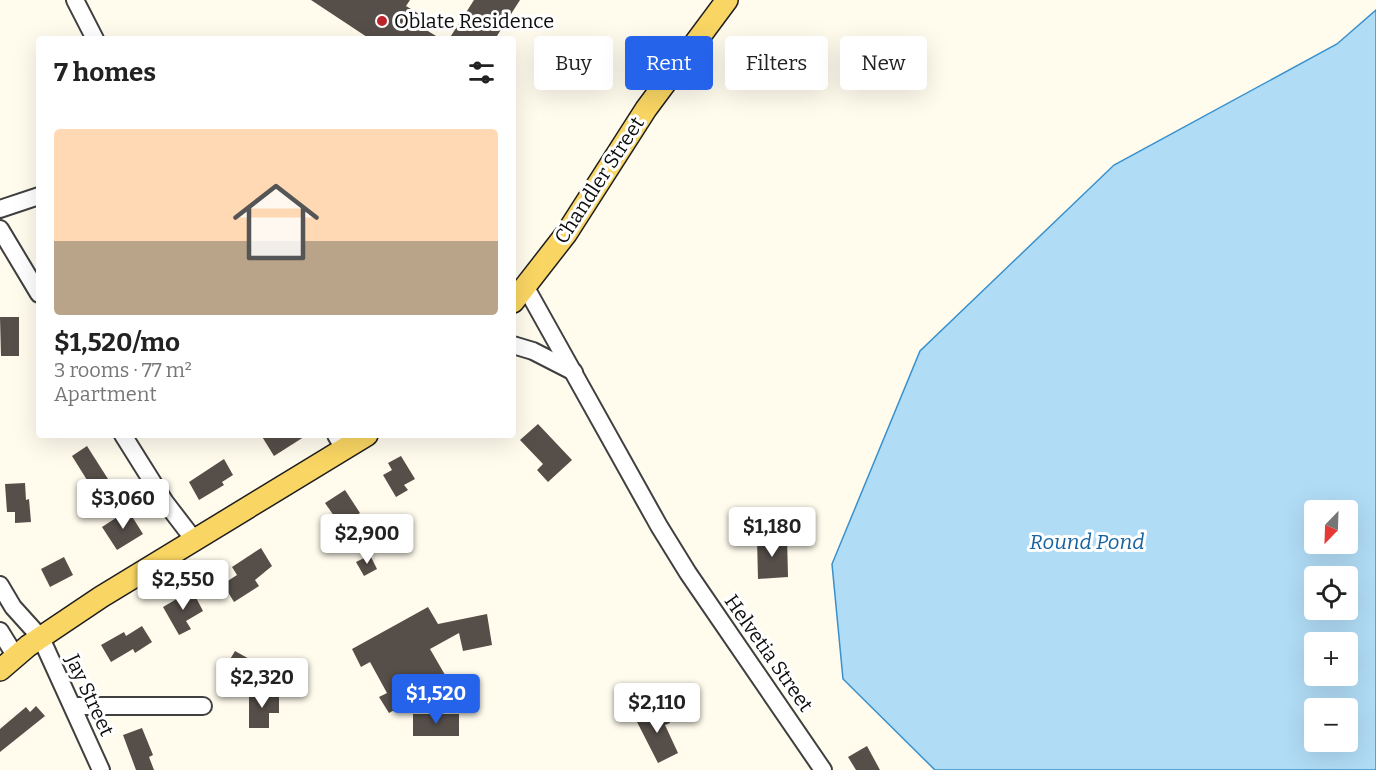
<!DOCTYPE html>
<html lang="en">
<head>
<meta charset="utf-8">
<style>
	:root { --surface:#fff; --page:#f2f2f2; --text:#222; --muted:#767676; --accent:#2563eb }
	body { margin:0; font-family:Bitter,serif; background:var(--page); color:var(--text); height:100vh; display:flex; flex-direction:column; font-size:22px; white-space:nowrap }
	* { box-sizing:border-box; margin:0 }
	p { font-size:20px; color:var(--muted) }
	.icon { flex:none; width:33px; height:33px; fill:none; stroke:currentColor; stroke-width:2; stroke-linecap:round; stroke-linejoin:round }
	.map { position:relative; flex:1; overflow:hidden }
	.details { position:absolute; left:36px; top:36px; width:480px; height:402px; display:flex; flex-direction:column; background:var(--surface); border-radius:6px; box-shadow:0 6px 24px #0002 }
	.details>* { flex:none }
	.guide { position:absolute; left:534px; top:36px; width:570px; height:54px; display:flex; gap:12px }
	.needle { width:39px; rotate:203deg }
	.tools { position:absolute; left:1304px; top:500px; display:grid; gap:12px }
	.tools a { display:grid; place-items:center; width:54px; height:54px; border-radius:6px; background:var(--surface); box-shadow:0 6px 24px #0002; font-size:30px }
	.price { position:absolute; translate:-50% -51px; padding:0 14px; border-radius:6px; background:#fff; color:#222; font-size:20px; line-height:39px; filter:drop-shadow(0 2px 3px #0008) }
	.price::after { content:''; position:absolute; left:50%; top:36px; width:18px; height:14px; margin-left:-9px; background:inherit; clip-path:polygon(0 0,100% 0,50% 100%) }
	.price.current { background:var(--accent); color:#fff }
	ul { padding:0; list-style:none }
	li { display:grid; align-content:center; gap:12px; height:318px; padding:0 18px }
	li span { display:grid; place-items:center; height:186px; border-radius:6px; color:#555 }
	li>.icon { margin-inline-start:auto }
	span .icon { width:108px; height:108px; fill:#fffc; stroke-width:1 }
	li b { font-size:26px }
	h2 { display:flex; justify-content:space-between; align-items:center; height:72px; padding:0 18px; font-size:26px }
	.tag { padding:0 21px; border-radius:6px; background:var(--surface); box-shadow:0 6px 24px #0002; font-size:21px; line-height:54px }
	.tag.current { background:var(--accent); color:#fff }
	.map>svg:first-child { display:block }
	.water { fill:#b1dcf6; stroke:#3891ce; stroke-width:1.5; fill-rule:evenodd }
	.building { fill:#554e49 }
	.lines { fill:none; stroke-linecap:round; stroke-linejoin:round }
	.minor-casing { stroke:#404040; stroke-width:20 }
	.major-casing { stroke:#1e1e1e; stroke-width:24 }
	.minor { stroke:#fff; stroke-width:16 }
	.major { stroke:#f9d563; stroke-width:21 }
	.poi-dot { fill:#bd242b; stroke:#fff; stroke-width:2 }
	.labels { text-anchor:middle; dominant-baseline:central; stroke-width:6; stroke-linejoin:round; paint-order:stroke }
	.poi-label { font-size:20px; fill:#0d0d0d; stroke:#fff; text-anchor:start }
	.street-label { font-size:20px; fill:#0d0d0d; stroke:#fff }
	.water-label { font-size:21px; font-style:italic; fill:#16639f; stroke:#fff }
</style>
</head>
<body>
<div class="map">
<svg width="1376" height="770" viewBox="0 0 1376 770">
	<rect width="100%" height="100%" fill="#fffbed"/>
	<path class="water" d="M 1376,10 L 1376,770 L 935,770 L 843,679 L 832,564 L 920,351 L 1114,165 L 1337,44 ZM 1314,510 L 1347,510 L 1347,543 L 1314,543 ZM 1314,576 L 1347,576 L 1347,609 L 1314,609 ZM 1314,642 L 1347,642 L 1347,675 L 1314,675 ZM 1314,708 L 1347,708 L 1347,741 L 1314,741 Z"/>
	<g class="building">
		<path d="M 311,0 L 410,0 L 406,6 L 424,17 L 418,25 L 441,39 L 370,39 Z"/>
		<path d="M 474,0 L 520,0 L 495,39 L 449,39 Z"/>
		<path d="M 0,317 L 19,317 L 19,356 L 1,356 Z"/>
		<path d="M 538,424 L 572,460 L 548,482 L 537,470 L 543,464 L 520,440 Z"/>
		<path d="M 261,435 L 307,435 L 274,456 Z"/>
		<path d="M 87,446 L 108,479 L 92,488 L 72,456 Z"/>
		<path d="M 401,456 L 415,479 L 404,485 L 408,490 L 396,497 L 383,475 L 392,470 L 388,463 Z"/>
		<path d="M 224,459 L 233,475 L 222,482 L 224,485 L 199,500 L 189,482 Z"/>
		<path d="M 25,483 L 26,500 L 29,499 L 31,522 L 15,523 L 15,512 L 7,512 L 5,484 Z"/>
		<path d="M 345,490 L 360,513 L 341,526 L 325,503 Z"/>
		<path d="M 128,510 L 143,534 L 117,550 L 102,527 Z"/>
		<path d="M 787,537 L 788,577 L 758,579 L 757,538 Z"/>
		<path d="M 261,548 L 272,566 L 255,580 L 259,586 L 234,602 L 223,584 L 237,575 L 232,567 Z"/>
		<path d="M 370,555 L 377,569 L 364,576 L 356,562 Z"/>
		<path d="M 64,557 L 73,575 L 50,587 L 41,569 Z"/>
		<path d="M 192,590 L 203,611 L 186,621 L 191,629 L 179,635 L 163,607 Z"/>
		<path d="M 428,607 L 438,624 L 487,614 L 492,645 L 463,651 L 459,633 L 430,649 L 448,680 L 389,713 L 379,697 L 387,693 L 370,662 L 361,667 L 352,649 Z"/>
		<path d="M 142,626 L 152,642 L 135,653 L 133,649 L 111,662 L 101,645 L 124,632 L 126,636 Z"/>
		<path d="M 235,651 L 258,664 L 247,682 L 227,670 L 229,667 L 226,666 Z"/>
		<path d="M 249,694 L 279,694 L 279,713 L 269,713 L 269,728 L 249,728 Z"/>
		<path d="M 36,706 L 45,716 L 0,752 L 0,729 L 26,707 L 30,712 Z"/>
		<path d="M 662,706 L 670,723 L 665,725 L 678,753 L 658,763 L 635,718 Z"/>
		<rect x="413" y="714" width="46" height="22"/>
		<path d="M 142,728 L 153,755 L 149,757 L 154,770 L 136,770 L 123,735 Z"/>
		<path d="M 867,746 L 880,770 L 856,770 L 848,757 Z"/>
	</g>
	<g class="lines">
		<g class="minor-casing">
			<g id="minor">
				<path d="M 75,0 L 95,39"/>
				<path d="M 0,209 L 39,196"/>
				<path d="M 0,229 L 39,294"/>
				<path d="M 525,286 L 659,526 L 688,573 L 823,770"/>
				<path d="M 513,345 L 533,351 L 574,372"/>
				<path d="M 123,435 L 165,502 L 195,541"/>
				<path d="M 336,435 L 344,449"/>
				<path d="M 0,585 L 13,607 L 41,638 L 101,770"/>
				<path d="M 0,631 L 16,657"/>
				<path d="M 73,706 L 203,706"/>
			</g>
		</g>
		<g class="major-casing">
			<g id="major">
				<path d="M 513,302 L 566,234 L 646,109 L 727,0"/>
				<path d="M 0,670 L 28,646 L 101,597 L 367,435"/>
			</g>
		</g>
		<use href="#minor" class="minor"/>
		<use href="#major" class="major"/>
	</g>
	<circle class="poi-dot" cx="382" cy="21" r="6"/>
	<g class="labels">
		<g class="poi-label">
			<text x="394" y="21">Oblate Residence</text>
		</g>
		<g class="street-label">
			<text transform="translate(599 180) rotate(-57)">Chandler Street</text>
			<text transform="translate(769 653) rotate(55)">Helvetia Street</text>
			<text transform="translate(90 695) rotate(65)">Jay Street</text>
		</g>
		<g class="water-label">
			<text x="1087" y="542">Round Pond</text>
		</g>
	</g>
</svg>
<div class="tools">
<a><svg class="needle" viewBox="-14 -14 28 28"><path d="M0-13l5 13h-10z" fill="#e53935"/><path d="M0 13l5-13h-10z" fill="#767676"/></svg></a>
<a><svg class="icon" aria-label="locate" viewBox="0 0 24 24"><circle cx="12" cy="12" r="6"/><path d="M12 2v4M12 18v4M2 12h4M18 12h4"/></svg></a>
<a>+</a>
<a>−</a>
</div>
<b class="price" style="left:123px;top:530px">$3,060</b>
<b class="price" style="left:772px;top:558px">$1,180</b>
<b class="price" style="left:367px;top:565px">$2,900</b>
<b class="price" style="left:183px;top:611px">$2,550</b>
<b class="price" style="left:262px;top:709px">$2,320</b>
<b class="price current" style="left:436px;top:725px">$1,520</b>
<b class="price" style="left:657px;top:734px">$2,110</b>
<div class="guide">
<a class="tag">Buy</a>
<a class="tag current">Rent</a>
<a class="tag">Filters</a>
<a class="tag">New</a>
</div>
<section class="details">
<h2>7 homes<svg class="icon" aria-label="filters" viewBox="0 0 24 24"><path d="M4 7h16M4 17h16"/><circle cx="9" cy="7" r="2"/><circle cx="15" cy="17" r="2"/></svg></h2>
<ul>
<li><span style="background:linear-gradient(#ffd9b3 60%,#b9a48a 0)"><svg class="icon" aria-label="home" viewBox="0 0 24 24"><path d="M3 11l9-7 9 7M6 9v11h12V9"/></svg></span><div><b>$1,520/mo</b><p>3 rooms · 77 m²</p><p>Apartment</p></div></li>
</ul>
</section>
</div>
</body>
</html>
